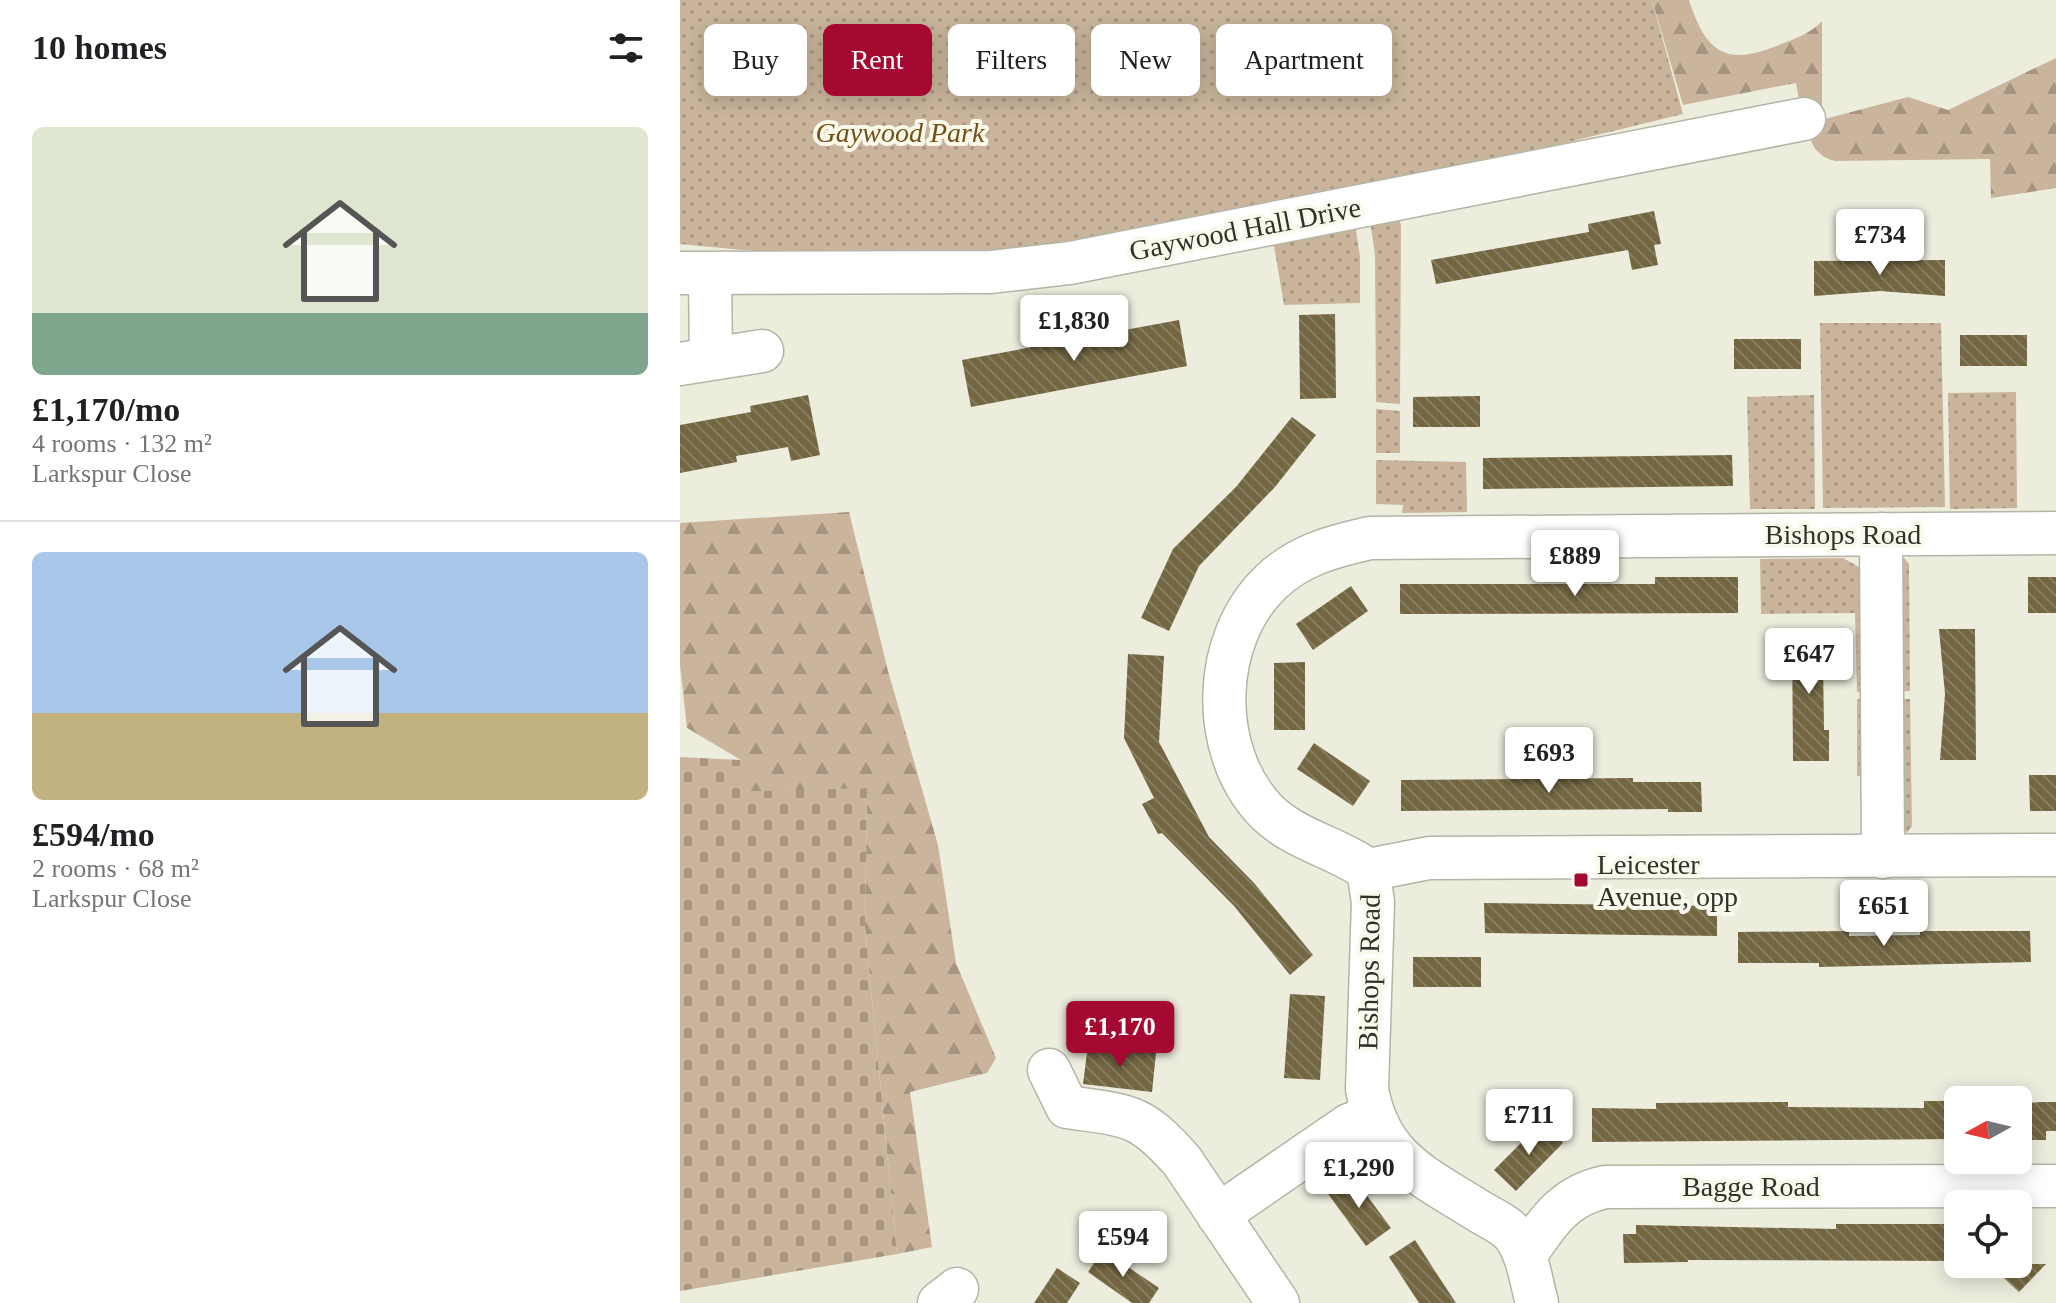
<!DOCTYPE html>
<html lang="en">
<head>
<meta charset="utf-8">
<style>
	:root { --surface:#fff; --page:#f6f6f6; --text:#202124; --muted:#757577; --line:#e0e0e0; --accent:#a50931 }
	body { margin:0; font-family:"Times New Roman",serif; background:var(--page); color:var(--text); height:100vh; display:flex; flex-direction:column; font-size:30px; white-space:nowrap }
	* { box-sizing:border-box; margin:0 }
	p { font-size:26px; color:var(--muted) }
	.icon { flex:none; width:44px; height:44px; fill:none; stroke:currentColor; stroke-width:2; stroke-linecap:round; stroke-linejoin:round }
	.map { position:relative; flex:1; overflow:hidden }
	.side { display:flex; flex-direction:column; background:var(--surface); width:680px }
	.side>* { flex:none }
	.banner { position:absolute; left:24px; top:24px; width:760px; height:72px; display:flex; gap:16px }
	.needle { width:52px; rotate:262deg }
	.buttons { position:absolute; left:1264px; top:1086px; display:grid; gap:16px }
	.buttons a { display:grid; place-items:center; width:88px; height:88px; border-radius:12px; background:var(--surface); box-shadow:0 4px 20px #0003; font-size:40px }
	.price { position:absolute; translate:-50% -68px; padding:0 18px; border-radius:8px; background:#fff; color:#222; font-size:26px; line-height:52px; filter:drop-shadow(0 2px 4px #0008) }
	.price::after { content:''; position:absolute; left:50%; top:48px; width:24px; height:18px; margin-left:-12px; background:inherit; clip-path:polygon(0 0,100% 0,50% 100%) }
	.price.active { background:var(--accent); color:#fff }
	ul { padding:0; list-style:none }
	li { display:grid; align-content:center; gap:16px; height:424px; padding:0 32px }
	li+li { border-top:2px solid var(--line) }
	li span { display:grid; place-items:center; height:248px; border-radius:12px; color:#555 }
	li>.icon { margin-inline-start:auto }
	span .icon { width:144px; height:144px; fill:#fffc; stroke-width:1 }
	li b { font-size:34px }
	h2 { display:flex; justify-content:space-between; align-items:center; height:96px; padding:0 32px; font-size:34px }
	.tag { padding:0 28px; border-radius:12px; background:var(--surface); box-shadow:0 4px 20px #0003; font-size:28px; line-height:72px }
	.tag.active { background:var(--accent); color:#fff }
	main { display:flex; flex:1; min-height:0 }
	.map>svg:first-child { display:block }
	.grass { fill:url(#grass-dots) }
	.forest { fill:url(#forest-firs) }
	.cemetery { fill:url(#cemetery-stones) }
	.building { fill:url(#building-back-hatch) }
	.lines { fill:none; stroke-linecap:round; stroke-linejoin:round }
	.minor-casing { stroke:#b4b5a6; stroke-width:45 }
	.minor { stroke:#fff; stroke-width:42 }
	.poi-dot { fill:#a50931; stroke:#f9faeb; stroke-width:3 }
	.labels { text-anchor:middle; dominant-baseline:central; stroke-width:8; stroke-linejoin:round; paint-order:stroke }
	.park-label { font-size:28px; font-style:italic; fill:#744f16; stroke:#f9faeb }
	.street-label { font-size:28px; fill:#31312b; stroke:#f9faeb }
	.poi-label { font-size:28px; fill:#31312b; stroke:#f9faeb; text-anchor:start }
</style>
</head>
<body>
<main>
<section class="side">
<h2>10 homes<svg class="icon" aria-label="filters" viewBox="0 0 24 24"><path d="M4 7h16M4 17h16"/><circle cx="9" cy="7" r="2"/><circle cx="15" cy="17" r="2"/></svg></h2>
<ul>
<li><span style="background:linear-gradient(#dfe7d0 75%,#7fa58c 0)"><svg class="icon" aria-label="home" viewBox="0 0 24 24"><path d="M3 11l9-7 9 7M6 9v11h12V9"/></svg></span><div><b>£1,170/mo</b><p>4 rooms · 132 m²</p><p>Larkspur Close</p></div></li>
<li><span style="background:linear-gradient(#a9c7e8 65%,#c2b280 0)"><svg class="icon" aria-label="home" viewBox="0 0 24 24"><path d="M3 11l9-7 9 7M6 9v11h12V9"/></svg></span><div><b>£594/mo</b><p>2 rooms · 68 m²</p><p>Larkspur Close</p></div></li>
</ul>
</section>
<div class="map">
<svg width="1376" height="1303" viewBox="0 0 1376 1303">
	<defs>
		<pattern id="grass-dots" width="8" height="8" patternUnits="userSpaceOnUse" patternTransform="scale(2)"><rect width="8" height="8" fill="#cab59c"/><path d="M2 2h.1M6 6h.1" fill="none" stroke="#a5947f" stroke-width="1.8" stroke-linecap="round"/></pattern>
		<pattern id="forest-firs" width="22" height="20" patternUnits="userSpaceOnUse" patternTransform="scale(2)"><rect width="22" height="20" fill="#cab59c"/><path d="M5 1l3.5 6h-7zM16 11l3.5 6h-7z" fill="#a5947f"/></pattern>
		<pattern id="cemetery-stones" width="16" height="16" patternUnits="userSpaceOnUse" patternTransform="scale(2)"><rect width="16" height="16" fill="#cab59c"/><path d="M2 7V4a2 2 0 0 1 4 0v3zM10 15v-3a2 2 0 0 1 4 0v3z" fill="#a5947f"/></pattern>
		<pattern id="building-back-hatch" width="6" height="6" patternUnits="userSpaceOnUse" patternTransform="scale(2)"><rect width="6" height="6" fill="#736641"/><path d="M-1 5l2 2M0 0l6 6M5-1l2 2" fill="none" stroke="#867d60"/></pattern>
	</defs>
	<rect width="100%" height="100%" fill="#eceddd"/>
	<g class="grass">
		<path d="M 0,0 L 972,0 L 1003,114 L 623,207 L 221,265 L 0,244 Z"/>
		<path d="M 719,216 L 721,226 L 720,404 L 696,402 L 695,254 L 690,221 Z"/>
		<path d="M 675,224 L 680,257 L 680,303 L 604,305 L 593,240 Z"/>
		<path d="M 1140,323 L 1261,323 L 1265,507 L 1143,508 Z"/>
		<path d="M 1336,392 L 1337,508 L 1270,509 L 1268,393 Z"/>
		<path d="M 1134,395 L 1135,509 L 1070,509 L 1067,397 Z"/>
		<path d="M 696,409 L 720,411 L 720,453 L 696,453 Z"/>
		<path d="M 696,460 L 786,462 L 787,512 L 722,513 L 723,505 L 696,504 Z"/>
		<path d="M 1163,558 L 1179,567 L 1186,580 L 1197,691 L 1177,692 L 1175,613 L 1081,614 L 1080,559 Z"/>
		<path d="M 1224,558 L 1229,564 L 1230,691 L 1211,692 L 1218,564 Z"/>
		<path d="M 1177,699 L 1197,699 L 1198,776 L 1177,776 Z"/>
		<path d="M 1211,699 L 1230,699 L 1232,826 L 1227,833 L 1221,827 Z"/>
	</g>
	<g class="forest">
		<path d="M 972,0 L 1009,0 C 1026,53 1046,67 1099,45 C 1116,38 1130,34 1142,21 L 1142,108 L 1121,111 L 1116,83 L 1003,105 Z"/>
		<path d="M 1376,58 L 1376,188 L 1311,198 L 1310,159 L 1155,161 C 1135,156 1131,143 1126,124 L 1228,97 L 1268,110 Z"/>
		<path d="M 169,512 L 208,671 L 258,845 L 276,963 L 316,1058 L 307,1073 L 230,1092 L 252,1247 L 217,1254 L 185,928 L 187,789 L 61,792 L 61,760 L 7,728 L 0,665 L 0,523 Z"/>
	</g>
	<path class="cemetery" d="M 0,757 L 61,760 L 62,792 L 187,788 L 185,928 L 217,1254 L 0,1291 Z"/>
	<g class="building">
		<path d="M 974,211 L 981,244 L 974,245 L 978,265 L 952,270 L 948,250 L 756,284 L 751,260 L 909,232 L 908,224 Z"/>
		<path d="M 1265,260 L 1265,296 L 1200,291 L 1134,296 L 1134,261 Z"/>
		<path d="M 655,314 L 656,398 L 620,399 L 619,315 Z"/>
		<path d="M 499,320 L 507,366 L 291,407 L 282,360 Z"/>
		<rect x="1280" y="335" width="67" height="31"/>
		<rect x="1054" y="339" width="67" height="30"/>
		<path d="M 128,395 L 140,455 L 111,461 L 108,447 L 56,456 L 57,462 L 0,473 L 0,425 L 71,412 L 70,406 Z"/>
		<path d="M 800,396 L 800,427 L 733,427 L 733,397 Z"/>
		<path d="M 612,417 L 636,435 L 595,487 L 519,566 L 489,631 L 461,618 L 493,549 L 556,487 Z"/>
		<path d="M 1052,455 L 1053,486 L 803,489 L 803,458 Z"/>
		<path d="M 975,577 L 1058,577 L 1058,613 L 720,614 L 720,584 L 975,584 Z"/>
		<rect x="1348" y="577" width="28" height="36"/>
		<path d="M 671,586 L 688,611 L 633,650 L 616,624 Z"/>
		<path d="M 1259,629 L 1295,629 L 1296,760 L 1260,760 L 1265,694 Z"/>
		<path d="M 1112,630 L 1148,630 L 1148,659 L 1143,660 L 1144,730 L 1149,730 L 1149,761 L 1113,761 Z"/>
		<path d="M 448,654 L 484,656 L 479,742 L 529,837 L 574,883 L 633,955 L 610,975 L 554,906 L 482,833 L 478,834 L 462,804 L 474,798 L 444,738 Z"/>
		<path d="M 625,662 L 625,730 L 594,730 L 594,663 Z"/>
		<path d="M 634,743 L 690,781 L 673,806 L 617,769 Z"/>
		<path d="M 1349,775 L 1376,775 L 1376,811 L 1350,811 Z"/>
		<path d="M 953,778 L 953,782 L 1021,782 L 1022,812 L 988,812 L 988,809 L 721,811 L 721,780 Z"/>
		<path d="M 804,903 L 1037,906 L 1037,936 L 805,933 Z"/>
		<path d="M 1169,931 L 1169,936 L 1240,935 L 1240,931 L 1350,931 L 1351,962 L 1139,967 L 1139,963 L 1058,963 L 1058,932 Z"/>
		<rect x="733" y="957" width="68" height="30"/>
		<path d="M 610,994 L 645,996 L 640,1080 L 604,1078 Z"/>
		<path d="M 408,1045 L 476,1053 L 472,1092 L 403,1084 Z"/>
		<path d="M 1244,1101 L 1278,1101 L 1278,1139 L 912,1142 L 912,1108 L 976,1109 L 976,1103 L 1108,1102 L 1108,1107 L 1244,1108 Z"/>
		<path d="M 1364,1102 L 1376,1102 L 1376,1131 L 1366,1131 L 1366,1140 L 1338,1140 L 1338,1103 Z"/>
		<path d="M 862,1122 L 883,1143 L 836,1191 L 814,1170 Z"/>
		<path d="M 671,1174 L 711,1228 L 686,1246 L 646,1191 Z"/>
		<path d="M 1156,1224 L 1264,1224 L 1264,1233 L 1277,1233 L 1277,1261 L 1008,1260 L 1008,1262 L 944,1263 L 943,1234 L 956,1234 L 956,1225 L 1156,1229 Z"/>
		<path d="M 735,1240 L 753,1268 L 776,1303 L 739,1303 L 709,1257 Z"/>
		<path d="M 423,1250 L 479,1288 L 469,1303 L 452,1303 L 408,1272 Z"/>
		<path d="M 1309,1264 L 1366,1264 L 1339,1292 Z"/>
		<path d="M 377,1268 L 400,1283 L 387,1303 L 354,1303 Z"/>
	</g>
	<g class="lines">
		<g class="minor-casing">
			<g id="minor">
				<path d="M 0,273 L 311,272 L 390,263 L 1124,119"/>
				<path d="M 30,274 L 31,358"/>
				<path d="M 0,364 L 82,351"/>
				<path d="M 1201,534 L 1203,857"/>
				<path d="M 688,870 L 749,858 L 1376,855"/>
				<path d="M 369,1070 L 387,1107 C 449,1116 460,1113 502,1161 L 598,1303"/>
				<path d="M 538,1215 L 669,1125 L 692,1116"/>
				<path d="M 845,1256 C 867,1223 883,1196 925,1187 L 1376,1186"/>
				<path d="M 259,1303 L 277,1289"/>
				<path d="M 857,1303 C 851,1281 848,1253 833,1234 C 825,1224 808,1217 797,1210 C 743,1176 699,1158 687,1089 L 693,902 L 688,870 C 655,846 613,840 584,809 C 529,749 531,639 591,582 C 619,555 654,546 690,538 L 1376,533"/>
			</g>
		</g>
		<use href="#minor" class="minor"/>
	</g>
	<rect class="poi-dot" x="893" y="872" width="16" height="16" rx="4"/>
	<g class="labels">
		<g class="park-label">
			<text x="220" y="132">Gaywood Park</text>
		</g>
		<g class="street-label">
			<text transform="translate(565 229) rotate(-11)">Gaywood Hall Drive</text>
			<text x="1163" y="534">Bishops Road</text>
			<text transform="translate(689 972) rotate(-89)">Bishops Road</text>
			<text x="1071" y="1186">Bagge Road</text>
		</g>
		<g class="poi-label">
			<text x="917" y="864">Leicester<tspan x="917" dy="32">Avenue, opp</tspan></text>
		</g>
	</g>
</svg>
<div class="buttons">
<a><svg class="needle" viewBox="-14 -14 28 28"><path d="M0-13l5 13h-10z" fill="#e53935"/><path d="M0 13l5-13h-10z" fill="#757577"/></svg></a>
<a><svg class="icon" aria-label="locate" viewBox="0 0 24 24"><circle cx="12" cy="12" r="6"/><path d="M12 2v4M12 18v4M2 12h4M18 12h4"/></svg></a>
</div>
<b class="price" style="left:1200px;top:277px">£734</b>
<b class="price" style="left:394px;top:363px">£1,830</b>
<b class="price" style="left:895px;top:598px">£889</b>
<b class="price" style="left:1129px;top:696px">£647</b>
<b class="price" style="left:869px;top:795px">£693</b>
<b class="price" style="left:1204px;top:948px">£651</b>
<b class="price active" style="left:440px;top:1069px">£1,170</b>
<b class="price" style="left:849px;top:1157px">£711</b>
<b class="price" style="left:679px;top:1210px">£1,290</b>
<b class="price" style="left:443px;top:1279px">£594</b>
<div class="banner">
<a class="tag">Buy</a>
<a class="tag active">Rent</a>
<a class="tag">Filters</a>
<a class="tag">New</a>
<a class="tag">Apartment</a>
</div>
</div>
</main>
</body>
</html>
